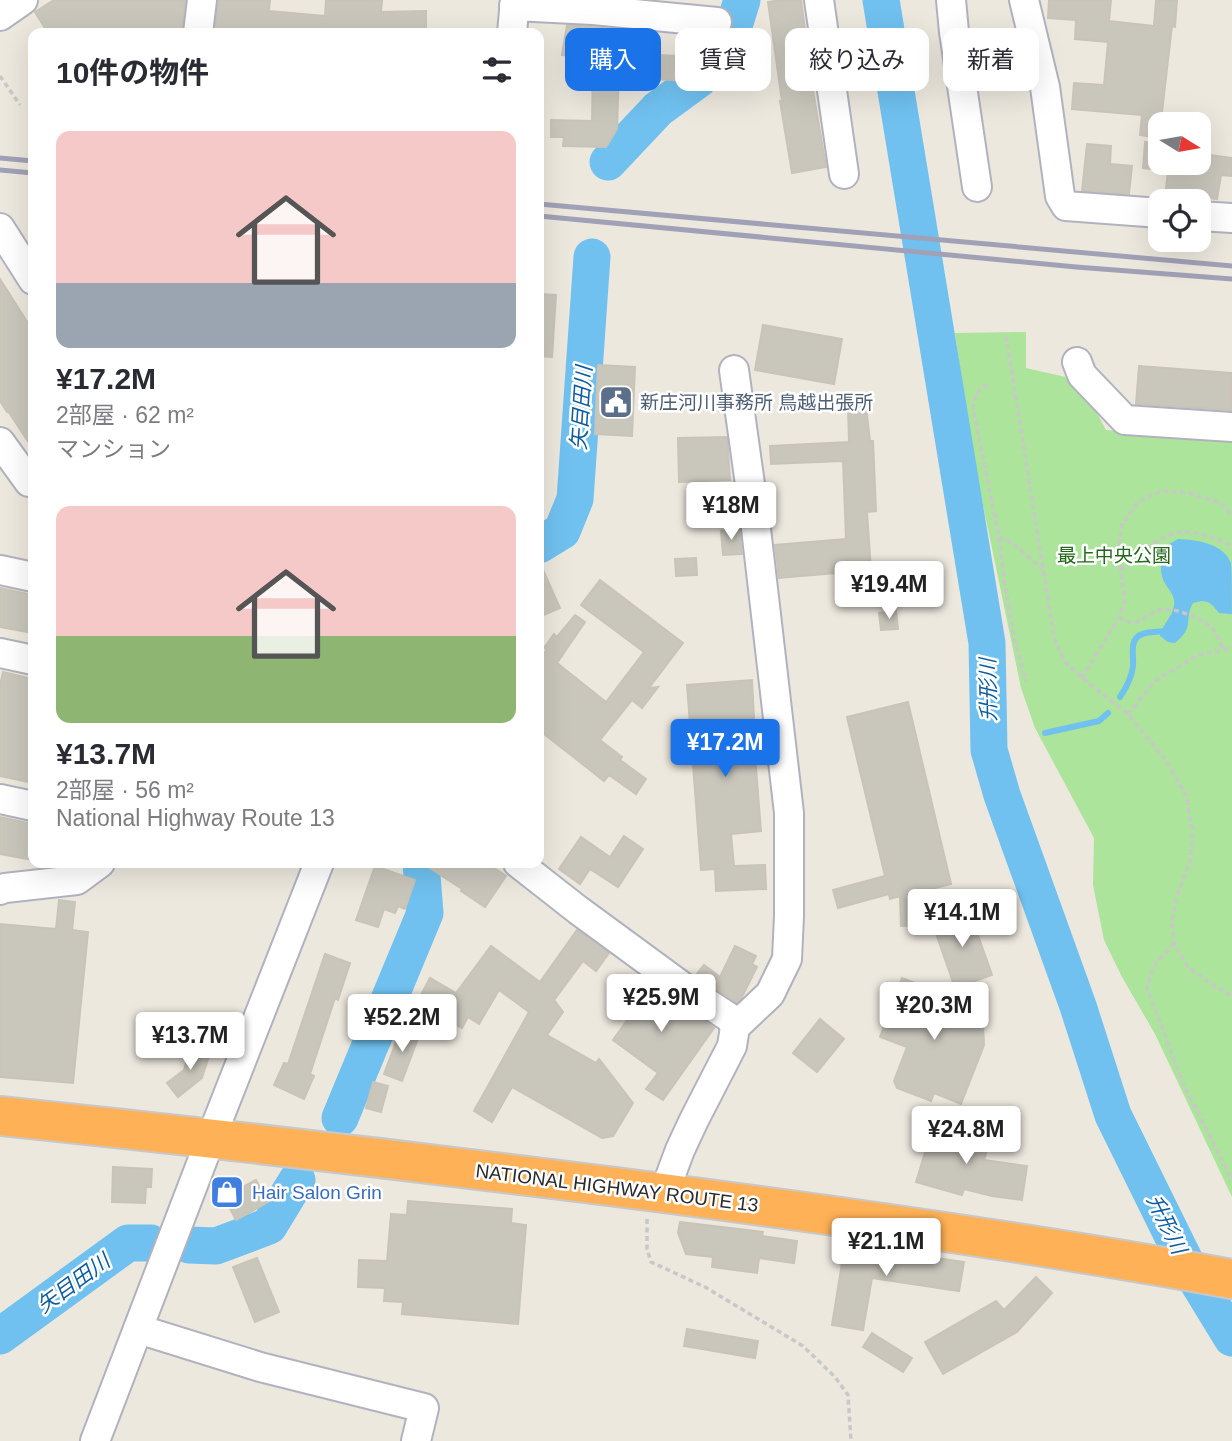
<!DOCTYPE html>
<html lang="ja">
<head>
<meta charset="utf-8">
<style>
	:root { --surface:#fff; --page:#f7f7f7; --text:#2b2b33; --muted:#7c7c81; --accent:#1a73e8 }
	body { margin:0; font-family:Arial,"Noto Sans JP",sans-serif; background:var(--page); color:var(--text); height:100vh; display:flex; flex-direction:column; font-size:26px; white-space:nowrap }
	* { box-sizing:border-box; margin:0 }
	p { font-size:23px; color:var(--muted) }
	.icon { flex:none; width:38px; height:38px; fill:none; stroke:currentColor; stroke-width:2; stroke-linecap:round; stroke-linejoin:round }
	.map { position:relative; flex:1; overflow:hidden }
	.panel { position:absolute; left:28px; top:28px; width:516px; height:840px; display:flex; flex-direction:column; background:var(--surface); border-radius:14px; box-shadow:0 7px 28px #0002 }
	.panel>* { flex:none }
	.hud { position:absolute; left:565px; top:28px; width:562px; height:63px; display:flex; gap:14px }
	.needle { width:46px; rotate:101deg }
	.buttons { position:absolute; left:1148px; top:112px; display:grid; gap:14px }
	.buttons a { display:grid; place-items:center; width:63px; height:63px; border-radius:14px; background:var(--surface); box-shadow:0 7px 28px #0002; font-size:35px }
	.price { position:absolute; translate:-50% -60px; padding:0 16px; border-radius:7px; background:#fff; color:#222; font-size:23px; line-height:46px; filter:drop-shadow(0 2px 4px #0008) }
	.price::after { content:''; position:absolute; left:50%; top:42px; width:21px; height:16px; margin-left:-10px; background:inherit; clip-path:polygon(0 0,100% 0,50% 100%) }
	.price.current { background:var(--accent); color:#fff }
	ul { padding:0; list-style:none }
	li { display:grid; align-content:center; gap:14px; height:371px; padding:0 28px }
	li span { display:grid; place-items:center; height:217px; border-radius:14px; color:#555 }
	li>.icon { margin-inline-start:auto }
	span .icon { width:126px; height:126px; fill:#fffc; stroke-width:1 }
	li b { font-size:30px }
	h2 { display:flex; justify-content:space-between; align-items:center; height:84px; padding:0 28px; font-size:30px }
	.chip { padding:0 24px; border-radius:14px; background:var(--surface); box-shadow:0 7px 28px #0002; font-size:24px; line-height:63px }
	.chip.current { background:var(--accent); color:#fff }
	.map>svg:first-child { display:block }
	.green { fill:#abe49a }
	.water { fill:#70c1f0 }
	.lines { fill:none; stroke-linecap:round; stroke-linejoin:round }
	.stream { stroke:#70c1f0; stroke-width:6 }
	.river { stroke:#70c1f0; stroke-width:37 }
	.building { fill:#c9c6bc; stroke:#c9c4b7; stroke-width:2 }
	.minor-casing { stroke:#b1b2bf; stroke-width:32 }
	.highway-casing { stroke:#c8c8c8; stroke-width:42 }
	.path { stroke:#c8c8c8; stroke-width:3.5; stroke-dasharray:5 3.5; stroke-linecap:butt }
	.minor { stroke:#fff; stroke-width:28 }
	.highway { stroke:#ffb157; stroke-width:38 }
	.rail { stroke:#a0a1b6; stroke-width:5 }
	.labels { text-anchor:middle; dominant-baseline:central; stroke-width:5; stroke-linejoin:round; paint-order:stroke }
	.service-label { font-size:19px; fill:#4e5e75; stroke:#fff; text-anchor:start }
	.park-label { font-size:19px; fill:#226a1a; stroke:#fff }
	.street-label { font-size:19px; fill:#2b2b2b; stroke:#fff }
	.shop-label { font-size:19px; fill:#366cbe; stroke:#fff; text-anchor:start }
	.water-label { font-size:21px; font-style:italic; fill:#0c5d9f; stroke:#fff }
</style>
</head>
<body>
<div class="map">
<svg width="1232" height="1441" viewBox="0 0 1232 1441">
	<rect width="100%" height="100%" fill="#ede8de"/>
	<path class="green" d="M 1026,332 L 1026,368 L 1070,378 L 1091,402 L 1106,430 L 1232,438 L 1232,1197 L 1155,1034 L 1122,977 L 1104,940 L 1093,885 L 1094,838 L 1035,728 L 1021,688 L 972,452 L 955,333 Z"/>
	<path class="water" d="M 1178,539 C 1197,540 1223,543 1231,563 C 1232,571 1232,604 1232,614 L 1219,613 C 1210,602 1208,599 1193,603 C 1183,620 1196,626 1175,643 L 1168,642 L 1160,636 C 1162,624 1176,614 1174,600 C 1173,594 1169,590 1166,585 C 1158,573 1161,560 1164,547 Z"/>
	<g class="lines">
		<g class="stream">
			<path d="M 1120,697 C 1126,688 1132,677 1133,666 C 1134,656 1129,641 1140,635 C 1148,631 1159,632 1168,631"/>
			<path d="M 1045,733 L 1099,721 L 1108,713"/>
		</g>
		<g class="river">
			<path d="M 881,0 L 987,643 L 989,750 L 1002,795 L 1078,1006 L 1113,1115 L 1185,1261 L 1232,1338"/>
			<path d="M 608,162 L 658,109 L 699,79 L 733,29 L 742,0"/>
			<path d="M 539,545 L 562,531 L 575,499 L 592,257"/>
			<path d="M 340,1118 L 425,913 L 421,863"/>
			<path d="M 189,1245 L 216,1246 L 269,1226 L 297,1180"/>
			<path d="M 0,1336 L 128,1243 L 151,1243"/>
		</g>
	</g>
	<g class="building">
		<path d="M 54,0 L 185,0 L 182,33 L 48,33 L 35,12 Z"/>
		<path d="M 218,0 L 270,0 L 269,11 L 325,16 L 326,0 L 382,1 L 381,12 L 426,11 L 426,33 L 372,33 L 342,31 L 342,33 L 242,33 L 215,31 Z"/>
		<path d="M 781,0 L 801,0 L 814,96 L 826,167 L 792,173 L 780,101 L 782,101 L 768,2 Z"/>
		<path d="M 1049,0 L 1111,0 L 1109,21 L 1154,26 L 1156,0 L 1177,0 L 1175,27 L 1172,26 L 1159,138 L 1140,135 L 1142,115 L 1072,109 L 1074,83 L 1104,85 L 1108,42 L 1075,39 L 1076,20 L 1048,18 Z"/>
		<path d="M 567,25 L 637,31 L 635,54 L 701,57 L 687,81 L 655,79 L 655,70 L 619,69 L 617,129 L 606,147 L 563,146 L 564,137 L 551,137 L 551,120 L 592,121 L 593,60 L 562,55 Z"/>
		<path d="M 1145,142 L 1160,144 L 1160,170 L 1143,168 Z"/>
		<path d="M 1087,144 L 1111,146 L 1110,164 L 1132,166 L 1129,194 L 1082,191 Z"/>
		<path d="M 1203,154 L 1232,158 L 1232,176 L 1221,175 L 1217,199 L 1210,198 L 1210,200 L 1175,201 L 1165,197 L 1169,163 L 1201,163 Z"/>
		<path d="M 0,279 L 33,331 L 33,449 L 8,411 L 7,412 L 0,401 Z"/>
		<path d="M 539,294 L 556,295 L 552,357 L 539,356 Z"/>
		<path d="M 763,325 L 842,339 L 834,384 L 755,370 Z"/>
		<path d="M 598,365 L 635,367 L 632,436 L 595,434 Z"/>
		<path d="M 1139,366 L 1232,373 L 1232,410 L 1136,404 Z"/>
		<path d="M 866,406 L 870,441 L 873,441 L 876,511 L 867,512 L 871,570 L 779,578 L 775,545 L 846,539 L 843,461 L 771,464 L 770,446 L 849,442 L 848,407 Z"/>
		<path d="M 727,437 L 730,480 L 679,482 L 678,438 Z"/>
		<path d="M 739,529 L 742,554 L 723,555 L 721,531 Z"/>
		<path d="M 696,558 L 697,575 L 676,576 L 675,559 Z"/>
		<path d="M 539,561 L 560,608 L 539,617 Z"/>
		<path d="M 600,580 L 683,643 L 649,688 L 658,687 L 642,708 L 632,700 L 600,740 L 622,757 L 620,760 L 646,779 L 636,794 L 609,775 L 604,781 L 539,730 L 539,649 L 544,653 L 547,650 L 544,648 L 554,634 L 557,637 L 575,615 L 585,622 L 557,663 L 606,702 L 644,652 L 581,605 Z"/>
		<path d="M 0,588 L 33,595 L 33,633 L 0,627 Z"/>
		<path d="M 896,611 L 898,629 L 881,630 L 879,613 Z"/>
		<path d="M 3,672 L 33,679 L 33,783 L 0,776 L 0,685 Z"/>
		<path d="M 752,680 L 754,718 L 752,718 L 761,831 L 731,834 L 734,866 L 765,865 L 766,889 L 716,891 L 715,869 L 701,870 L 687,685 Z"/>
		<path d="M 908,702 L 951,884 L 918,892 L 920,925 L 901,926 L 900,896 L 890,899 L 889,894 L 838,908 L 833,890 L 885,876 L 847,717 Z"/>
		<path d="M 0,817 L 33,824 L 33,860 L 0,854 Z"/>
		<path d="M 624,836 L 643,849 L 618,887 L 590,869 L 580,884 L 559,869 L 581,837 L 610,857 Z"/>
		<path d="M 422,863 L 487,863 L 506,876 L 485,907 L 461,891 L 462,889 Z"/>
		<path d="M 375,866 L 415,880 L 405,909 L 398,906 L 395,913 L 384,909 L 378,927 L 356,920 Z"/>
		<path d="M 59,900 L 75,902 L 72,930 L 88,932 L 73,1083 L 0,1077 L 0,924 L 56,929 Z"/>
		<path d="M 969,910 L 992,975 L 955,988 L 932,922 Z"/>
		<path d="M 577,930 L 609,953 L 596,971 L 583,961 L 555,999 L 552,997 L 563,1012 L 547,1035 L 596,1063 L 599,1059 L 633,1103 L 613,1136 L 602,1138 L 512,1087 L 492,1122 L 474,1111 L 529,1012 L 499,990 L 479,1024 L 468,1017 L 462,1028 L 420,1003 L 420,997 L 430,978 L 456,993 L 491,946 L 540,982 Z"/>
		<path d="M 735,946 L 756,956 L 752,964 L 757,967 L 742,997 L 737,1003 L 696,975 L 704,965 L 720,977 Z"/>
		<path d="M 325,954 L 350,963 L 338,1000 L 335,998 L 310,1074 L 314,1076 L 304,1099 L 274,1085 L 284,1063 L 288,1064 Z"/>
		<path d="M 631,977 L 651,990 L 653,986 L 714,1028 L 663,1100 L 646,1089 L 658,1073 L 613,1040 L 635,1009 L 618,998 Z"/>
		<path d="M 902,978 L 965,1002 L 983,1024 L 984,1045 L 961,1104 L 934,1093 L 931,1101 L 897,1088 L 894,1081 L 907,1047 L 880,1037 Z"/>
		<path d="M 820,1019 L 844,1039 L 817,1072 L 793,1053 Z"/>
		<path d="M 402,1026 L 420,1033 L 402,1081 L 384,1074 Z"/>
		<path d="M 191,1048 L 210,1053 L 202,1078 L 178,1097 L 167,1083 L 184,1070 Z"/>
		<path d="M 373,1082 L 388,1086 L 381,1112 L 366,1108 Z"/>
		<path d="M 920,1123 L 989,1143 L 984,1160 L 1027,1166 L 1022,1200 L 992,1196 L 964,1189 L 962,1195 L 916,1182 L 926,1149 L 914,1146 Z"/>
		<path d="M 113,1167 L 152,1169 L 151,1187 L 146,1187 L 145,1203 L 112,1202 Z"/>
		<path d="M 256,1180 L 268,1202 L 236,1220 L 224,1197 Z"/>
		<path d="M 408,1201 L 512,1209 L 511,1223 L 526,1225 L 518,1324 L 402,1314 L 403,1302 L 384,1301 L 385,1288 L 358,1287 L 359,1260 L 387,1261 L 391,1214 L 407,1215 Z"/>
		<path d="M 680,1222 L 763,1232 L 762,1236 L 797,1241 L 794,1263 L 759,1258 L 757,1273 L 712,1267 L 713,1257 L 686,1254 L 678,1233 Z"/>
		<path d="M 845,1244 L 964,1262 L 959,1291 L 872,1278 L 863,1330 L 832,1325 Z"/>
		<path d="M 257,1258 L 279,1312 L 255,1322 L 233,1267 Z"/>
		<path d="M 1036,1277 L 1052,1293 L 1017,1332 L 943,1374 L 925,1342 L 996,1301 L 1004,1310 Z"/>
		<path d="M 687,1329 L 758,1341 L 755,1358 L 684,1346 Z"/>
		<path d="M 872,1333 L 912,1358 L 903,1372 L 863,1347 Z"/>
	</g>
	<g class="lines">
		<g class="minor-casing">
			<g id="minor">
				<path d="M 819,0 L 844,174"/>
				<path d="M 951,0 L 954,32 L 977,187"/>
				<path d="M 1024,0 L 1045,87 L 1060,196 L 1066,206 L 1160,213"/>
				<path d="M 514,6 L 593,10 L 717,22"/>
				<path d="M 0,16 L 23,0"/>
				<path d="M 198,33 L 202,0"/>
				<path d="M 512,33 L 515,0"/>
				<path d="M 1199,216 L 1232,218"/>
				<path d="M 0,228 L 33,280"/>
				<path d="M 1077,362 L 1082,375 L 1125,420 L 1232,427"/>
				<path d="M 734,370 L 755,520 L 789,813 L 789,916 L 787,959 L 770,994 L 735,1027"/>
				<path d="M 0,442 L 29,482 L 33,479"/>
				<path d="M 0,570 L 33,577"/>
				<path d="M 0,653 L 33,660"/>
				<path d="M 0,799 L 33,806"/>
				<path d="M 518,863 L 578,910 L 683,987 L 730,1018 L 735,1027 L 732,1046 L 694,1120 L 680,1150 L 664,1193"/>
				<path d="M 0,890 L 5,888 L 77,880 L 100,863"/>
				<path d="M 138,1329 L 260,1367 L 424,1408 L 416,1441"/>
				<path d="M 95,1441 L 211,1138 L 319,863"/>
			</g>
		</g>
		<g class="highway-casing">
			<path id="highway" d="M 0,1116 C 184,1135 368,1156 552,1179 C 779,1207 1007,1238 1232,1279"/>
		</g>
		<g class="path">
			<path d="M 0,76 L 20,105"/>
			<path d="M 1006,336 L 1054,637 L 1064,661 L 1082,678 L 1128,714 L 1166,761 L 1186,795 L 1193,832 L 1190,861 L 1178,893 L 1172,921 L 1174,943 L 1187,966 L 1211,984 L 1232,996"/>
			<path d="M 988,385 C 976,389 975,397 973,408 L 999,537 L 1005,587 L 1014,637 L 1026,682"/>
			<path d="M 999,537 L 1014,544 L 1042,569"/>
			<path d="M 1120,569 C 1135,564 1136,560 1147,550 C 1176,522 1199,531 1232,546"/>
			<path d="M 1119,617 C 1138,632 1146,611 1164,609 C 1174,608 1203,619 1210,626 C 1216,632 1220,642 1224,650"/>
			<path d="M 1082,678 L 1119,617 L 1125,599 L 1118,551 L 1122,524 L 1138,502 L 1161,491 L 1189,493 L 1220,503 L 1232,515"/>
			<path d="M 1128,714 L 1156,680 L 1198,655 L 1232,648"/>
			<path d="M 1174,943 L 1153,967 L 1147,988 L 1183,1083 L 1232,1180"/>
			<path d="M 647,1219 L 647,1249 L 651,1262 L 705,1287 L 803,1346 L 835,1377 L 848,1395 L 851,1441"/>
		</g>
		<use href="#minor" class="minor"/>
		<use href="#highway" class="highway"/>
		<g class="rail">
			<path d="M 0,158 L 33,161"/>
			<path d="M 0,170 L 33,173"/>
			<path d="M 539,204 L 1232,266"/>
			<path d="M 539,216 L 1076,267 L 1232,279"/>
		</g>
	</g>
	<defs>
		<g id="civic-square" transform="scale(1.75)"><rect x="-9" y="-9" width="18" height="18" rx="4" fill="#5c6f8a" stroke="#fff"/><path d="M-.6-6.5H3V-4.5H.6V-3L4-1V1h2V6H-6V1h2V-1L-.6-3ZM-1.2 2.5V6h2.4V2.5Z" fill="#fff"/></g>
		<g id="shop-square" transform="scale(1.75)"><rect x="-9" y="-9" width="18" height="18" rx="4" fill="#3f7fe0" stroke="#fff"/><path d="M-5-2.5h2.3a2.7 3.5 0 0 1 5.4 0H5L5.5 6h-11ZM-1.5-2.5h3a1.5 2.3 0 0 0-3 0Z" fill="#fff"/></g>
	</defs>
	<g fill-rule="evenodd">
		<use href="#civic-square" x="616" y="402"/>
		<use href="#shop-square" x="227" y="1192"/>
	</g>
	<g class="labels">
		<g class="service-label">
			<text x="640" y="402">新庄河川事務所 鳥越出張所</text>
		</g>
		<g class="park-label">
			<text x="1114" y="555">最上中央公園</text>
		</g>
		<g class="street-label">
			<text transform="translate(617 1188) rotate(7)">NATIONAL HIGHWAY ROUTE 13</text>
		</g>
		<g class="shop-label">
			<text x="252" y="1192">Hair Salon Grin</text>
		</g>
		<g class="water-label">
			<text transform="translate(581 408) rotate(-86)">矢目田川</text>
			<text transform="translate(988 690) rotate(-91)">升形川</text>
			<text transform="translate(1167 1224) rotate(64)">升形川</text>
			<text transform="translate(73 1283) rotate(-36)">矢目田川</text>
		</g>
	</g>
</svg>
<div class="buttons">
<a><svg class="needle" viewBox="-14 -14 28 28"><path d="M0-13l5 13h-10z" fill="#e53935"/><path d="M0 13l5-13h-10z" fill="#7c7c81"/></svg></a>
<a><svg class="icon" aria-label="locate" viewBox="0 0 24 24"><circle cx="12" cy="12" r="6"/><path d="M12 2v4M12 18v4M2 12h4M18 12h4"/></svg></a>
</div>
<b class="price" style="left:731px;top:542px">¥18M</b>
<b class="price" style="left:889px;top:621px">¥19.4M</b>
<b class="price current" style="left:725px;top:779px">¥17.2M</b>
<b class="price" style="left:962px;top:949px">¥14.1M</b>
<b class="price" style="left:661px;top:1034px">¥25.9M</b>
<b class="price" style="left:934px;top:1042px">¥20.3M</b>
<b class="price" style="left:402px;top:1054px">¥52.2M</b>
<b class="price" style="left:190px;top:1072px">¥13.7M</b>
<b class="price" style="left:966px;top:1166px">¥24.8M</b>
<b class="price" style="left:886px;top:1278px">¥21.1M</b>
<div class="hud">
<a class="chip current">購入</a>
<a class="chip">賃貸</a>
<a class="chip">絞り込み</a>
<a class="chip">新着</a>
</div>
<section class="panel">
<h2>10件の物件<svg class="icon" aria-label="filters" viewBox="0 0 24 24"><path d="M4 7h16M4 17h16"/><circle cx="9" cy="7" r="2"/><circle cx="15" cy="17" r="2"/></svg></h2>
<ul>
<li><span style="background:linear-gradient(#f6c9c9 70%,#9aa5b1 0)"><svg class="icon" aria-label="home" viewBox="0 0 24 24"><path d="M3 11l9-7 9 7M6 9v11h12V9"/></svg></span><div><b>¥17.2M</b><p>2部屋 · 62 m²</p><p>マンション</p></div></li>
<li><span style="background:linear-gradient(#f6c9c9 60%,#8fb573 0)"><svg class="icon" aria-label="home" viewBox="0 0 24 24"><path d="M3 11l9-7 9 7M6 9v11h12V9"/></svg></span><div><b>¥13.7M</b><p>2部屋 · 56 m²</p><p>National Highway Route 13</p></div></li>
</ul>
</section>
</div>
</body>
</html>
